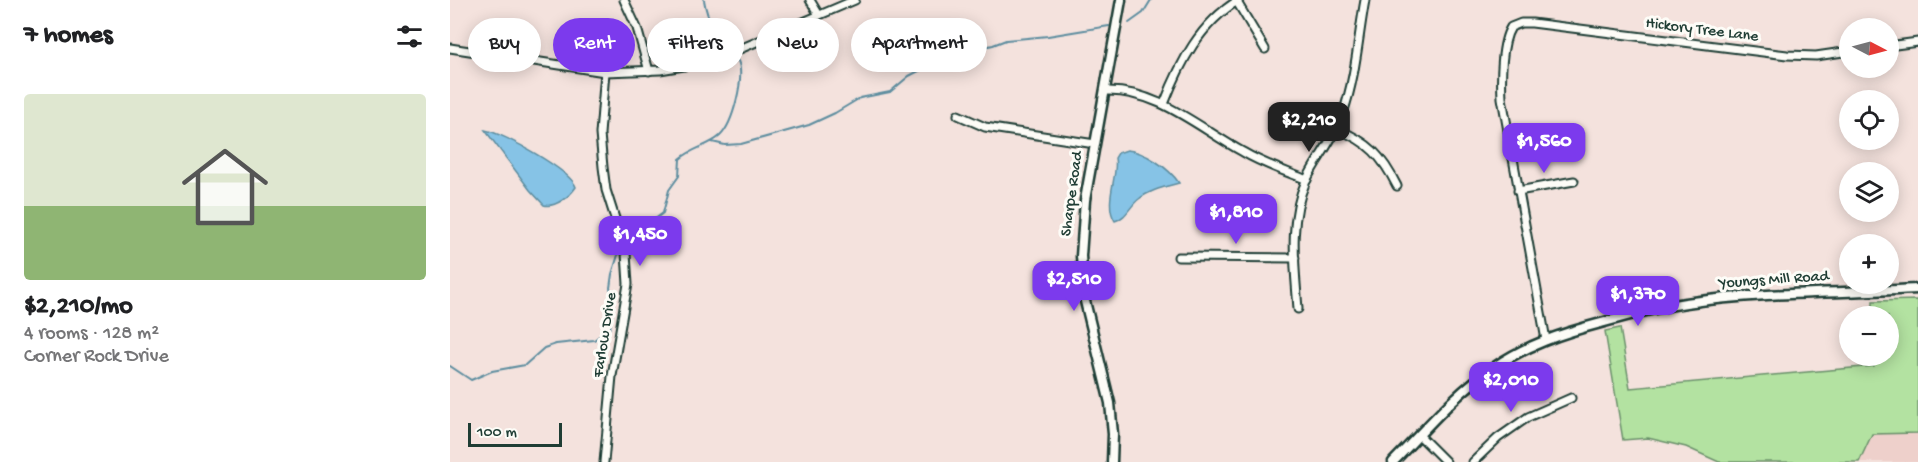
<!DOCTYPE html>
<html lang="en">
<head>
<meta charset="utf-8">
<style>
	:root { --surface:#fff; --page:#f6f6f6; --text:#202124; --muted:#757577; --line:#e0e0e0; --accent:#7c3aed }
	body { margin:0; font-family:"Gochi Hand",sans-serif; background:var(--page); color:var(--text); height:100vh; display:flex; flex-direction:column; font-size:22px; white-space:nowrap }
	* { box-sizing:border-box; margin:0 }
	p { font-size:20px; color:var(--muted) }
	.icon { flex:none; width:33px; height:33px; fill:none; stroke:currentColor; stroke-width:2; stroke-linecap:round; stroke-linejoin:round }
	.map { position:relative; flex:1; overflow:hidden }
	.panel { display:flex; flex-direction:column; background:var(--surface); width:450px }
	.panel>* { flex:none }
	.top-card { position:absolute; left:18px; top:18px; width:570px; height:54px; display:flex; gap:12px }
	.needle { width:39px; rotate:96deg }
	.tools { position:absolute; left:1389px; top:18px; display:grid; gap:12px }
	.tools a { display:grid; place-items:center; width:60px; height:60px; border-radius:50%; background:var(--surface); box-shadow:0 3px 15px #0003; font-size:30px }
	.scale { position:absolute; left:18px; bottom:15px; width:94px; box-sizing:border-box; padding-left:6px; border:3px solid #1f3d34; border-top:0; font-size:16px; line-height:21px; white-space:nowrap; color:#1f3d34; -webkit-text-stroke:4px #fdfcf7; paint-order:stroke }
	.price { position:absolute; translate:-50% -51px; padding:0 14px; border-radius:12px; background:var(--accent); color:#fff; font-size:20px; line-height:39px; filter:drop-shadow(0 2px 3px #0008) }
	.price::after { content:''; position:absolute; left:50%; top:36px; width:18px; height:14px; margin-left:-9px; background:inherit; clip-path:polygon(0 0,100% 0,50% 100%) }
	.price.current { background:#222; color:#fff }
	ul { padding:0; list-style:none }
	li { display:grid; align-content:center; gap:12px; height:318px; padding:0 24px }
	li+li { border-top:2px solid var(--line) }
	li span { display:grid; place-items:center; height:186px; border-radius:6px; color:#555 }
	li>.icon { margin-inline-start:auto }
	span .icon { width:108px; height:108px; fill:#fffc; stroke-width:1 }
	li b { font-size:26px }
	h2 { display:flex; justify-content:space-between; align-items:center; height:72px; padding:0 24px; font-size:26px }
	.chip { padding:0 21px; border-radius:27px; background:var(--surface); box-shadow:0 3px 15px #0003; font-size:21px; line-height:54px }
	.chip.current { background:var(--accent); color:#fff }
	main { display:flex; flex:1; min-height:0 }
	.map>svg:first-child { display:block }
	.built { fill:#eed0cb }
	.green { fill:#b3e2a1; stroke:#69906a; stroke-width:1.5 }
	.water { fill:#86c3e6; stroke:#5d8d9f; stroke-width:1.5 }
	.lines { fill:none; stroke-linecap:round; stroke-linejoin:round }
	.stream { stroke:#5d8d9f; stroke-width:2 }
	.minor-casing { stroke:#1f3d34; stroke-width:11 }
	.tertiary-casing { stroke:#1f3d34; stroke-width:13 }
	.minor { stroke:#fdfcf7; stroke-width:7 }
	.tertiary { stroke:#fdfcf7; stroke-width:8 }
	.labels { text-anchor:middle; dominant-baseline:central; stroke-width:6; stroke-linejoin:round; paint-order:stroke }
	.street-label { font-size:16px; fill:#1f3d34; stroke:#fdfcf7 }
</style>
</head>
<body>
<main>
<section class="panel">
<h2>7 homes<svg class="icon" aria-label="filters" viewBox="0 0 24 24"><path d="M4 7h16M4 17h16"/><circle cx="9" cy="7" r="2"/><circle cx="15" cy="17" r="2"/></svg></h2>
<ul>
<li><span style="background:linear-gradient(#dfe7d0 60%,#8fb573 0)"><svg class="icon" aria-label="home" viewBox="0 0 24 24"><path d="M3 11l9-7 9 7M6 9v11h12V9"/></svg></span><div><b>$2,210/mo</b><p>4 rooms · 128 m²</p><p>Corner Rock Drive</p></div></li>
</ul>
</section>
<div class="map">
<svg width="1468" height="462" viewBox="0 0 1468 462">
	<rect width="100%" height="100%" fill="#f4e2dd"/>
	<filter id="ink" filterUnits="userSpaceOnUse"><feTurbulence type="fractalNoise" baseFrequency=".0167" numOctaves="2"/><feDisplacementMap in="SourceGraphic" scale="12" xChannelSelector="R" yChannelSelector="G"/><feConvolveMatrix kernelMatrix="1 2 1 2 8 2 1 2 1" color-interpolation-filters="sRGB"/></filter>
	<g filter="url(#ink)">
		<path class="built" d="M 1468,433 L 1468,462 L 1409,462 L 1422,434 Z"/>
		<path class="green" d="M 1468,300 L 1468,433 L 1422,434 L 1409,462 L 1269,462 L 1236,447 L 1198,438 L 1173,440 L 1155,331 L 1170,328 L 1180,388 L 1424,366 L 1424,356 L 1438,356 L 1438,316 L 1423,316 L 1423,301 Z"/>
		<g class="water">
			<path d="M 35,130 C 53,133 121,171 126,187 C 120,196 105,208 94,205 L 80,190 Z"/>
			<path d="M 677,150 C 694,151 719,168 729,183 C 715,187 700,190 689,199 C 680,206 676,218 665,221 C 653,203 669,174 665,158 L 668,153 Z"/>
		</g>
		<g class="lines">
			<g class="stream">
				<path d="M 254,0 C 258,24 265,28 281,43"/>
				<path d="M 679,23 L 693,13 L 701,0"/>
				<path d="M 262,142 L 275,145 L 291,144 L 359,125 L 385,113 L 410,98 L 440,92 L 459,76 L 502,54 L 543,45 L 556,40 L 598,36 L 659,26"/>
				<path d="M 176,247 L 196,226 L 213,213 L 219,190 L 229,176 L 230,159 C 242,148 259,146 270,136 C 283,124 295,77 288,61"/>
				<path d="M 0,366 L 21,380 L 42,371 L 75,365 L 94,348 L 106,344 L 144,340 L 160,328 L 164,304 L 160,288 L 162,274 L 168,255 L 172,251"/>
			</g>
			<g class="minor-casing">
				<g id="minor">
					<path d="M 174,0 L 187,28 L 199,71"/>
					<path d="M 360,0 L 369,15"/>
					<path d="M 787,2 L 815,49"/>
					<path d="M 1438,46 L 1468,42"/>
					<path d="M 0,48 L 155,72 L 210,70 L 246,64 L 271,57 L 405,0"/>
					<path d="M 655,91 C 707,89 749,128 793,152 C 813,164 835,171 857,180"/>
					<path d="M 714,104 C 730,63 750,23 789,0"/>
					<path d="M 508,115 L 535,127 L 645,144"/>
					<path d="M 887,129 C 919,142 932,156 947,186"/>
					<path d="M 1068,191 L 1124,181"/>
					<path d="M 728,257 L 845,258"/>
					<path d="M 848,309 C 845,267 838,221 856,181 C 867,158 885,138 893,113 C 906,76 908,38 915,0"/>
					<path d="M 1096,340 L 1052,98 C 1051,79 1051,43 1061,27 L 1071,23 L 1082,23 L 1337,55 L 1366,56 L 1400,51"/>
					<path d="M 969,435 L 996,462"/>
					<path d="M 154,462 L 162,376 L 178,284 L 176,253 L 156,190 L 153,167 L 150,134 L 155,72"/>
					<path d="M 1023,462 L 1048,438 L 1078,417 L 1121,398"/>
				</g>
			</g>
			<g class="tertiary-casing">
				<g id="tertiary">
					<path d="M 662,462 L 663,434 L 660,403 L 634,297 L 631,256 L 635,200 L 671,0"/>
					<path d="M 943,462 C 975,430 1005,393 1043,368 C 1076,345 1113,333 1151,323 C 1179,315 1207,307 1236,303 C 1312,292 1391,293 1468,289"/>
				</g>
			</g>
			<use href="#minor" class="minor"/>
			<use href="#tertiary" class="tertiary"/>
		</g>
	</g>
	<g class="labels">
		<g class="street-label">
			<text transform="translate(1252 31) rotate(7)">Hickory Tree Lane</text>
			<text transform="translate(623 194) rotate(-82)">Sharpe Road</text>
			<text transform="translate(1324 281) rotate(-4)">Youngs Mill Road</text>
			<text transform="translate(156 335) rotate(-81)">Farlow Drive</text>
		</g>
	</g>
</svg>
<div class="tools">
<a><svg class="needle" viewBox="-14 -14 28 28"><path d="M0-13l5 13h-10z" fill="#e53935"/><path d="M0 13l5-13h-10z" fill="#757577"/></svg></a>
<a><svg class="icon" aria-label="locate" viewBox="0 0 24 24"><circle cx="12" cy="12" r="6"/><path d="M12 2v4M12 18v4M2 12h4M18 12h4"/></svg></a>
<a><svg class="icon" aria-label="layers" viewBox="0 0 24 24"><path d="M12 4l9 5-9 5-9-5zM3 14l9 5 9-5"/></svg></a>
<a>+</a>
<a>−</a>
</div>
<div class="scale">100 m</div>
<b class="price current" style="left:859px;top:153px">$2,210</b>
<b class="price" style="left:1094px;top:174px">$1,560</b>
<b class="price" style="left:786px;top:245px">$1,810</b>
<b class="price" style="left:190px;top:267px">$1,450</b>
<b class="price" style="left:624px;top:312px">$2,510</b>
<b class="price" style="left:1188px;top:327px">$1,370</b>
<b class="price" style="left:1061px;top:413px">$2,010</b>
<div class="top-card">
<a class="chip">Buy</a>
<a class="chip current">Rent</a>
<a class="chip">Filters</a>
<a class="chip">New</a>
<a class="chip">Apartment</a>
</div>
</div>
</main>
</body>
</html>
